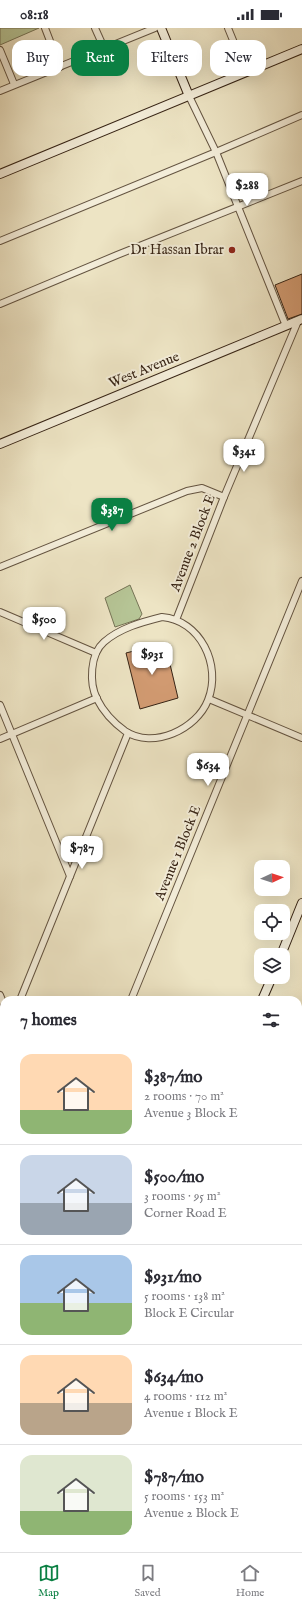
<!DOCTYPE html>
<html lang="en">
<head>
<meta charset="utf-8">
<style>
	:root { --surface:#fff; --page:#f7f7f7; --text:#2b2b33; --muted:#7c7c81; --line:#e1e1e2; --accent:#0b8043 }
	body { margin:0; font-family:"IM FELL English",serif; background:var(--page); color:var(--text); height:100vh; display:flex; flex-direction:column; font-size:15px; white-space:nowrap }
	* { box-sizing:border-box; margin:0 }
	p { font-size:13px; color:var(--muted) }
	.icon { flex:none; width:22px; height:22px; fill:none; stroke:currentColor; stroke-width:2; stroke-linecap:round; stroke-linejoin:round }
	.map { position:relative; flex:1; overflow:hidden }
	.details { position:absolute; left:0px; top:968px; width:302px; height:556px; display:flex; flex-direction:column; background:var(--surface); border-radius:12px 12px 0 0; box-shadow:0 4px 16px #0002 }
	.details>* { flex:none }
	.hud { position:absolute; left:12px; top:12px; width:278px; height:36px; display:flex; gap:8px }
	.needle { width:26px; rotate:87deg }
	.controls { position:absolute; left:254px; top:832px; display:grid; gap:8px }
	.controls a { display:grid; place-items:center; width:36px; height:36px; border-radius:8px; background:var(--surface); box-shadow:0 4px 16px #0002; font-size:20px }
	.price { position:absolute; translate:-50% -34px; padding:0 9px; border-radius:8px; background:#fff; color:#222; font-size:13px; line-height:26px; filter:drop-shadow(0 1px 2px #0008) }
	.price::after { content:''; position:absolute; left:50%; top:24px; width:12px; height:9px; margin-left:-6px; background:inherit; clip-path:polygon(0 0,100% 0,50% 100%) }
	.price.on { background:var(--accent); color:#fff }
	ul { padding:0; list-style:none }
	li { display:flex; align-items:center; gap:12px; height:100px; padding:0 20px }
	li+li { border-top:1px solid var(--line) }
	li span { display:grid; place-items:center; flex:none; width:112px; height:80px; border-radius:12px; color:#555 }
	li>.icon { margin-inline-start:auto }
	span .icon { width:48px; height:48px; fill:#fffc; stroke-width:1 }
	li b { font-size:17px }
	h2 { display:flex; justify-content:space-between; align-items:center; height:48px; padding:0 20px; font-size:17px }
	.tag { padding:0 14px; border-radius:12px; background:var(--surface); box-shadow:0 4px 16px #0002; font-size:14px; line-height:36px }
	.tag.on { background:var(--accent); color:#fff }
	.status { display:flex; justify-content:space-between; align-items:center; height:28px; padding:0 20px; background:var(--surface); direction:ltr }
	.status svg { height:11px; fill:currentColor }
	.menu { display:flex; justify-content:space-around; align-items:center; height:56px; border-top:1px solid var(--line); background:var(--surface); font-size:11px; color:var(--muted) }
	.menu a { display:grid; justify-items:center; gap:2px }
	.menu .on { color:var(--accent) }
	.map>svg:first-child { display:block }
	.green { fill:#b6c596; stroke:#767456 }
	.building { fill:#d19a71; stroke:#372415 }
	.lines { fill:none; stroke-linecap:round; stroke-linejoin:round }
	.street-casing { stroke:#645441; stroke-width:8 }
	.secondary-casing { stroke:#372415; stroke-width:10 }
	.street { stroke:#f3edd9; stroke-width:6 }
	.secondary { stroke:#f3edd9; stroke-width:8 }
	.poi-dot { fill:#8f2418; stroke:#f3edd9; stroke-width:1.5 }
	.labels { text-anchor:middle; dominant-baseline:central; stroke-width:4; stroke-linejoin:round; paint-order:stroke }
	.poi-label { font-size:14px; fill:#372415; stroke:#f3edd9; text-anchor:end }
	.street-label { font-size:14px; fill:#372415; stroke:#f3edd9 }
</style>
</head>
<body>
<div class="status"><b>08:18</b><svg viewBox="0 0 49 12"><path d="M0 12V9h3v3zM5 12V6h3v6zM10 12V3h3v9zM15 12V0h3v12zM26 1h20v11H26zM47 4h2v5h-2z"/></svg></div>
<div class="map">
<svg width="302" height="1524" viewBox="0 0 302 1524">
	<rect width="100%" height="100%" fill="#ede4c4"/>
	<filter id="stains"><feTurbulence type="fractalNoise" baseFrequency=".005" numOctaves="4"/><feColorMatrix values="0 0 0 0 .2 0 0 0 0 .09 0 0 0 0 .02 0 0 0 .5 -.17"/></filter>
	<radialGradient id="worn" r=".72"><stop offset=".6" stop-color="#630" stop-opacity="0"/><stop offset="1" stop-color="#630" stop-opacity=".3"/></radialGradient>
	<g class="green">
		<path d="M 0,0 L 39,0 L 0,17 Z"/>
		<path d="M 130,557 L 142,586 L 139,591 L 115,599 L 105,570 Z"/>
		<path d="M 0,1193 L 4,1193 L 4,1520 L 298,1520 L 298,1314 L 302,1319 L 302,1524 L 0,1524 Z"/>
	</g>
	<g class="building">
		<path d="M 302,246 L 302,286 L 288,291 L 275,257 Z"/>
		<path d="M 165,615 L 178,670 L 140,681 L 126,625 Z"/>
	</g>
	<g class="lines">
		<g class="street-casing">
			<g id="street">
				<path d="M 45,0 L 60,39"/>
				<path d="M 95,0 L 104,20"/>
				<path d="M 228,0 L 246,44"/>
				<path d="M 0,22 L 14,56"/>
				<path d="M 0,63 L 155,0"/>
				<path d="M 189,68 L 216,124 L 286,298"/>
				<path d="M 0,213 L 216,124 L 302,87"/>
				<path d="M 0,276 L 117,227 L 302,153"/>
				<path d="M 0,539 L 187,463 L 202,460 L 224,469"/>
				<path d="M 0,584 L 96,625"/>
				<path d="M 162,589 C 200,592 222,637 208,672 C 197,701 153,722 125,703 C 114,695 103,683 97,671 C 89,655 90,626 104,614 C 120,600 142,594 162,589 Z"/>
				<path d="M 176,592 L 224,469 L 298,293"/>
				<path d="M 209,671 L 302,710"/>
				<path d="M 0,677 L 70,848"/>
				<path d="M 0,711 L 97,670"/>
				<path d="M 0,967 L 4,977"/>
				<path d="M 20,972 L 128,705"/>
				<path d="M 131,972 L 302,553"/>
				<path d="M 0,1000 L 4,999"/>
			</g>
		</g>
		<g class="secondary-casing">
			<g id="secondary">
				<path d="M 161,0 L 189,68"/>
				<path d="M 0,146 L 302,21"/>
				<path d="M 0,416 L 302,291"/>
				<path d="M 281,927 L 302,875"/>
				<path d="M 262,972 L 272,949"/>
				<path d="M 0,1033 L 4,1033"/>
				<path d="M 0,1041 L 4,1041"/>
				<path d="M 298,1107 L 302,1109"/>
				<path d="M 298,1118 L 302,1120"/>
			</g>
		</g>
		<use href="#street" class="street"/>
		<use href="#secondary" class="secondary"/>
	</g>
	<circle class="poi-dot" cx="232" cy="222" r="4"/>
	<g class="labels">
		<g class="poi-label">
			<text x="224" y="222">Dr Hassan Ibrar</text>
		</g>
		<g class="street-label">
			<text transform="translate(144 342) rotate(-22)">West Avenue</text>
			<text transform="translate(193 515) rotate(-69)">Avenue 2 Block E</text>
			<text transform="translate(178 825) rotate(-68)">Avenue 1 Block E</text>
		</g>
	</g>
	<rect width="100%" height="100%" filter="url(#stains)"/>
	<rect width="100%" height="100%" fill="url(#worn)"/>
</svg>
<div class="controls">
<a><svg class="needle" viewBox="-14 -14 28 28"><path d="M0-13l5 13h-10z" fill="#e53935"/><path d="M0 13l5-13h-10z" fill="#7c7c81"/></svg></a>
<a><svg class="icon" aria-label="locate" viewBox="0 0 24 24"><circle cx="12" cy="12" r="6"/><path d="M12 2v4M12 18v4M2 12h4M18 12h4"/></svg></a>
<a><svg class="icon" aria-label="layers" viewBox="0 0 24 24"><path d="M12 4l9 5-9 5-9-5zM3 14l9 5 9-5"/></svg></a>
</div>
<b class="price" style="left:247px;top:179px">$288</b>
<b class="price" style="left:244px;top:445px">$341</b>
<b class="price on" style="left:112px;top:504px">$387</b>
<b class="price" style="left:44px;top:613px">$500</b>
<b class="price" style="left:152px;top:648px">$931</b>
<b class="price" style="left:208px;top:759px">$634</b>
<b class="price" style="left:82px;top:842px">$787</b>
<div class="hud">
<a class="tag">Buy</a>
<a class="tag on">Rent</a>
<a class="tag">Filters</a>
<a class="tag">New</a>
</div>
<section class="details">
<h2>7 homes<svg class="icon" aria-label="filters" viewBox="0 0 24 24"><path d="M4 7h16M4 17h16"/><circle cx="9" cy="7" r="2"/><circle cx="15" cy="17" r="2"/></svg></h2>
<ul>
<li><span style="background:linear-gradient(#ffd9b3 70%,#8fb573 0)"><svg class="icon" aria-label="home" viewBox="0 0 24 24"><path d="M3 11l9-7 9 7M6 9v11h12V9"/></svg></span><div><b>$387/mo</b><p>2 rooms · 70 m²</p><p>Avenue 3 Block E</p></div></li>
<li><span style="background:linear-gradient(#c9d6e8 60%,#9aa5b1 0)"><svg class="icon" aria-label="home" viewBox="0 0 24 24"><path d="M3 11l9-7 9 7M6 9v11h12V9"/></svg></span><div><b>$500/mo</b><p>3 rooms · 95 m²</p><p>Corner Road E</p></div></li>
<li><span style="background:linear-gradient(#a9c7e8 60%,#8fb573 0)"><svg class="icon" aria-label="home" viewBox="0 0 24 24"><path d="M3 11l9-7 9 7M6 9v11h12V9"/></svg></span><div><b>$931/mo</b><p>5 rooms · 138 m²</p><p>Block E Circular</p></div></li>
<li><span style="background:linear-gradient(#ffd9b3 60%,#b9a48a 0)"><svg class="icon" aria-label="home" viewBox="0 0 24 24"><path d="M3 11l9-7 9 7M6 9v11h12V9"/></svg></span><div><b>$634/mo</b><p>4 rooms · 112 m²</p><p>Avenue 1 Block E</p></div></li>
<li><span style="background:linear-gradient(#dfe7d0 70%,#8fb573 0)"><svg class="icon" aria-label="home" viewBox="0 0 24 24"><path d="M3 11l9-7 9 7M6 9v11h12V9"/></svg></span><div><b>$787/mo</b><p>5 rooms · 153 m²</p><p>Avenue 2 Block E</p></div></li>
</ul>
</section>
</div>
<nav class="menu">
<a class="on"><svg class="icon" aria-label="map" viewBox="0 0 24 24"><path d="M3 6l6-2 6 2 6-2v14l-6 2-6-2-6 2zM9 4v14M15 6v14"/></svg>Map</a>
<a><svg class="icon" aria-label="saved" viewBox="0 0 24 24"><path d="M7 4h10v16l-5-4-5 4z"/></svg>Saved</a>
<a><svg class="icon" aria-label="home" viewBox="0 0 24 24"><path d="M3 11l9-7 9 7M6 9v11h12V9"/></svg>Home</a>
</nav>
</body>
</html>
